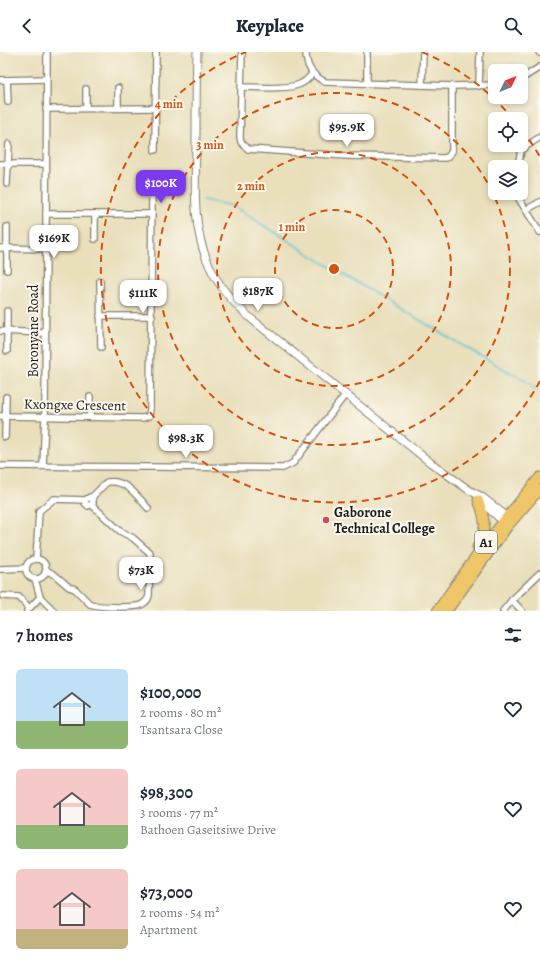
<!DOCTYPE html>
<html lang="en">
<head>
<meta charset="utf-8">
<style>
	:root { --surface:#fff; --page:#f6f6f7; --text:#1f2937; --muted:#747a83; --accent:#7c3aed }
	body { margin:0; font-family:Alegreya,serif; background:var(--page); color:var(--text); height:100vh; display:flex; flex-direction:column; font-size:15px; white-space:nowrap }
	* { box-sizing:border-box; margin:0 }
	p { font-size:13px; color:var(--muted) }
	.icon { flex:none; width:22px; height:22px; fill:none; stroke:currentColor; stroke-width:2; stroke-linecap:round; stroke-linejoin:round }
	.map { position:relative; height:559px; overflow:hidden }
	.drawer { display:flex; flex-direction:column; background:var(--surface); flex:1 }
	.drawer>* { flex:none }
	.needle { width:26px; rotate:47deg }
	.controls { position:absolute; left:488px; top:12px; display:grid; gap:8px }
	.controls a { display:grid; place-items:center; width:40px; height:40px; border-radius:6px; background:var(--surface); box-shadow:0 2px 6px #0003; font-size:20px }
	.price { position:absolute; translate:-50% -34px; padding:0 9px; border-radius:8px; background:#fff; color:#222; font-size:13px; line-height:26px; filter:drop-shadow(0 1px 2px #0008) }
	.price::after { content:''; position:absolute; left:50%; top:24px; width:12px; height:9px; margin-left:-6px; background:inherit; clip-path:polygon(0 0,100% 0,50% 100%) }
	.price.current { background:var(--accent); color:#fff }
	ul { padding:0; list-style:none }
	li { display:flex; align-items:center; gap:12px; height:100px; padding:0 16px }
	li span { display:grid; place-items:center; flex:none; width:112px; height:80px; border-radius:6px; color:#555 }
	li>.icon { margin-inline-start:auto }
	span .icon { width:48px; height:48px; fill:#fffc; stroke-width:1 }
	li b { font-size:17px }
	h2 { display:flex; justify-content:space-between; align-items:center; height:48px; padding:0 16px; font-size:17px }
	header { display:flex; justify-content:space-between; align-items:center; height:52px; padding:0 16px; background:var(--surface); font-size:18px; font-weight:800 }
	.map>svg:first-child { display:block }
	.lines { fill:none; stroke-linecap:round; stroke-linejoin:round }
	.stream { stroke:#5bc4d7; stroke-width:1.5 }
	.minor-casing { stroke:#827e6c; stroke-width:8 }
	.tertiary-casing { stroke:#827e6c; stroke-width:9 }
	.trunk-casing { stroke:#827e6c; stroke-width:11 }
	.minor { stroke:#fff; stroke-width:5.5 }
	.tertiary { stroke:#fff; stroke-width:7 }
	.trunk { stroke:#eec569; stroke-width:9 }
	.ring { fill:none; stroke:#d4530e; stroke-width:2; stroke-dasharray:7 5 }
	.poi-dot { fill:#d1495b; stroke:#fbf7ec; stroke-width:1.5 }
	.labels { text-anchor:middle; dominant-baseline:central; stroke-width:4; stroke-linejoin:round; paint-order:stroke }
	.shield { fill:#fbf7ec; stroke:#5f5e5a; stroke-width:1 }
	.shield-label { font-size:13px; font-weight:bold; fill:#1c1c1c }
	.street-label { font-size:14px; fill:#1c1c1c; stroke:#fbf7ec }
	.poi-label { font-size:14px; font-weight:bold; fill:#1c1c1c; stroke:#fbf7ec; text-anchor:start }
	.centre { fill:#d4530e; stroke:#fbf7ec; stroke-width:2 }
	.ring-label { font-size:12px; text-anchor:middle; font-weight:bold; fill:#d4530e; stroke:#fbf7ec; stroke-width:4; stroke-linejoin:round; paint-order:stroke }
</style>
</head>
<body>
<header><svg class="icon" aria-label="back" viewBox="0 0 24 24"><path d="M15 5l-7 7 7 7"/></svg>Keyplace<svg class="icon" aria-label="search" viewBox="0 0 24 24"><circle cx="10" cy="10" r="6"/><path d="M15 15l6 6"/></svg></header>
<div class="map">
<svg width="540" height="559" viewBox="0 0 540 559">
	<rect width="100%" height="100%" fill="#fbf7ec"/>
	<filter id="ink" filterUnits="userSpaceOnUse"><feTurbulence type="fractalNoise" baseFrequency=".025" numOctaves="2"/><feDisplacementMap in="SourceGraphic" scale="8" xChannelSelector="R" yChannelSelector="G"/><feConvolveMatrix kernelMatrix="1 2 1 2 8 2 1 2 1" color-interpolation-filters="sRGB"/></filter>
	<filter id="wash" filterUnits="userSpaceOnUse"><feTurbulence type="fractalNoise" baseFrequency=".012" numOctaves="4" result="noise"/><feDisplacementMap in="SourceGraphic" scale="16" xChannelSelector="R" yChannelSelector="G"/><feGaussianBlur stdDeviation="0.9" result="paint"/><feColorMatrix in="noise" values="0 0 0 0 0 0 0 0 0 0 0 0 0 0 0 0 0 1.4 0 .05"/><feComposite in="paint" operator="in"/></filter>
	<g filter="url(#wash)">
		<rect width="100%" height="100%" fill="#e9dfbb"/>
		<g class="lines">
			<path class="stream" d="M 203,148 L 233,154 L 327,213 L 465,295 L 524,328 L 540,340"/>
		</g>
	</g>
	<g filter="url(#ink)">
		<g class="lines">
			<g class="minor-casing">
				<g id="minor">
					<path d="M 242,0 L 240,85 L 241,90 L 248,97 L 346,104 L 444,106 L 448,105 L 452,99 L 452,34"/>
					<path d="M 306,0 C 306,15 312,23 325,30 L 452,34 L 495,33"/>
					<path d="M 539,0 L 540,1"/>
					<path d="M 521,27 L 540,15"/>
					<path d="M 0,28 L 46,27"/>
					<path d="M 7,28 L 8,50"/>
					<path d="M 367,32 L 367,0"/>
					<path d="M 422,33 L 423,0"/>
					<path d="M 479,34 L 480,0"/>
					<path d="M 242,35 C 256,35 288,38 300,32 C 305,30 309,26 312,22"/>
					<path d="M 86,56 L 86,37"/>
					<path d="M 118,56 L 118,36"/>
					<path d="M 46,57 L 156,56"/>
					<path d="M 155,98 L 156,0"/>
					<path d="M 0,112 L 45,112"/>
					<path d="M 518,115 L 521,98 L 540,85"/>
					<path d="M 7,132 L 9,92"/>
					<path d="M 517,141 L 519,147 L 540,180"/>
					<path d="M 526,158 L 540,150"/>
					<path d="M 46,162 L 152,162"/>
					<path d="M 95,162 L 95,187"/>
					<path d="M 7,175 L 7,218"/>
					<path d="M 0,196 L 45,197"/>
					<path d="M 100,229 L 101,295"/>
					<path d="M 100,264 L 152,264"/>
					<path d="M 0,279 L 45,281"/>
					<path d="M 7,299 L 7,259"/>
					<path d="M 90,345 L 90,365"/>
					<path d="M 0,364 L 143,366 L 149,364 L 150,357 L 152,142"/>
					<path d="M 5,385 L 6,345"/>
					<path d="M 0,414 L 283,416 L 293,411 L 345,343"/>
					<path d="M 43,414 L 45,365 L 47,0"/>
					<path d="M 91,446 L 107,430 C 126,427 136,443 148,456"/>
					<path d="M 36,507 L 39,459 L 54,447 L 85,448 L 90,445 L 93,447 L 93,451 L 88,454 L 85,451 L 85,448"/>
					<circle cx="36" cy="517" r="10"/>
					<path d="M 0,517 L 26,516"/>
					<path d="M 46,518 L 55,523 L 69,535 L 75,537 L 90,552 L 94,553 C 101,555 134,556 141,553 C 145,551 148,548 149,544 L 150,501 L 133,486 L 120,479 L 92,453"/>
					<path d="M 35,527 L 40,545 L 54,559"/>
					<path d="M 3,544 L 19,545 L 29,556"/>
					<path d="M 512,548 L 522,559"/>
					<path d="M 27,559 L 40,545"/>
					<path d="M 503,559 L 512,548 L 540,521"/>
				</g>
			</g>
			<g class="tertiary-casing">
				<g id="tertiary">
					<path d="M 197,0 C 196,32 196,63 196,95 C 195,135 192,178 210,215 C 220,237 236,254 254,269 L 431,411 L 469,438 L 482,445 L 510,467"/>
					<path d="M 479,448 L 506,472"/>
				</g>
			</g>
			<g class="trunk-casing">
				<g id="trunk">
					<path d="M 477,495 C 488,479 485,465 478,448"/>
					<path d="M 437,559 C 469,512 503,468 540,425"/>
					<path d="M 447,559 L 508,474 L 540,437"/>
				</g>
			</g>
			<use href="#minor" class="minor"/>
			<use href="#tertiary" class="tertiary"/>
			<use href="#trunk" class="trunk"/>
		</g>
	</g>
	<g class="ring">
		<circle cx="334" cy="217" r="59"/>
		<circle cx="334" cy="217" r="117"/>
		<circle cx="334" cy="217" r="176"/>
		<path d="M540 329A234 234 0 1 1 246 0M422 0A234 234 0 0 1 513 67M522 78A234 234 0 0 1 540 105"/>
	</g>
	<circle class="poi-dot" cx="326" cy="468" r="4"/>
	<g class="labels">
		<rect class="shield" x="475" y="479" width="22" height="22" rx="3"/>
		<g class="shield-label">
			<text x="486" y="490">A1</text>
		</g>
		<g class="street-label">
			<text transform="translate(33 279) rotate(-90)">Boronyane Road</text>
			<text transform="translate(75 353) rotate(1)">Kxongxe Crescent</text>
		</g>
		<g class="poi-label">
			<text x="334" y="460">Gaborone<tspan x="334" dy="16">Technical College</tspan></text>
		</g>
	</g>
	<circle cx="334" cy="217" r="6" class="centre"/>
	<g class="ring-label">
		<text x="169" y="56">4 min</text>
		<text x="210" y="97">3 min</text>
		<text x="251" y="138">2 min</text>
		<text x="292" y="179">1 min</text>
	</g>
</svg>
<div class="controls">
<a><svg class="needle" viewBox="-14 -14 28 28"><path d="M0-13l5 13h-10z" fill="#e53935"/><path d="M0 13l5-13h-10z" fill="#747a83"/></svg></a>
<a><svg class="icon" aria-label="locate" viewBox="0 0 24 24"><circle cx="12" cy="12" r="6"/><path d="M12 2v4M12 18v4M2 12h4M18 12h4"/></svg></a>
<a><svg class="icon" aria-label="layers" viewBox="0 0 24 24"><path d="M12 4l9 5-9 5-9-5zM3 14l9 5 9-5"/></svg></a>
</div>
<b class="price" style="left:347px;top:96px">$95.9K</b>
<b class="price current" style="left:161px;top:152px">$100K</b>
<b class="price" style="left:54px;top:207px">$169K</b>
<b class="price" style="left:258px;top:260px">$187K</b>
<b class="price" style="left:143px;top:262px">$111K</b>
<b class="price" style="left:186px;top:407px">$98.3K</b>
<b class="price" style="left:141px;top:539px">$73K</b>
</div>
<section class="drawer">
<h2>7 homes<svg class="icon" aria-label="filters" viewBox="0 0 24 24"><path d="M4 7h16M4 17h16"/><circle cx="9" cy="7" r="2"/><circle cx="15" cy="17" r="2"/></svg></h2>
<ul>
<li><span style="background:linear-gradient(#bfe0f5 65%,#8fb573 0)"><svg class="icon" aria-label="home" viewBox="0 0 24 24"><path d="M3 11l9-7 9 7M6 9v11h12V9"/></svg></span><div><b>$100,000</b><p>2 rooms · 80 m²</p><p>Tsantsara Close</p></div><svg class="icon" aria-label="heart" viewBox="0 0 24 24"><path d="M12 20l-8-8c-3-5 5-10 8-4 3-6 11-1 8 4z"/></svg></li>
<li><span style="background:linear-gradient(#f6c9c9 70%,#8fb573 0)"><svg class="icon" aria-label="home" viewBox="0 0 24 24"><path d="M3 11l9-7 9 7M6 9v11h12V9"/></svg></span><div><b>$98,300</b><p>3 rooms · 77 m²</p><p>Bathoen Gaseitsiwe Drive</p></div><svg class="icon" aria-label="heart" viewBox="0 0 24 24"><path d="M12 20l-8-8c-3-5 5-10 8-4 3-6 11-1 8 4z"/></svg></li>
<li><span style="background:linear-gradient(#f6c9c9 75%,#c2b280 0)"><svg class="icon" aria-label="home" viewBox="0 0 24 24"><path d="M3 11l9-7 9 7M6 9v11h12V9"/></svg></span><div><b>$73,000</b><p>2 rooms · 54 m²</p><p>Apartment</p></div><svg class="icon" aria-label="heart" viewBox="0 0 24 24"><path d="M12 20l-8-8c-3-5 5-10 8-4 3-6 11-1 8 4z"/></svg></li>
</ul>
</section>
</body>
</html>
